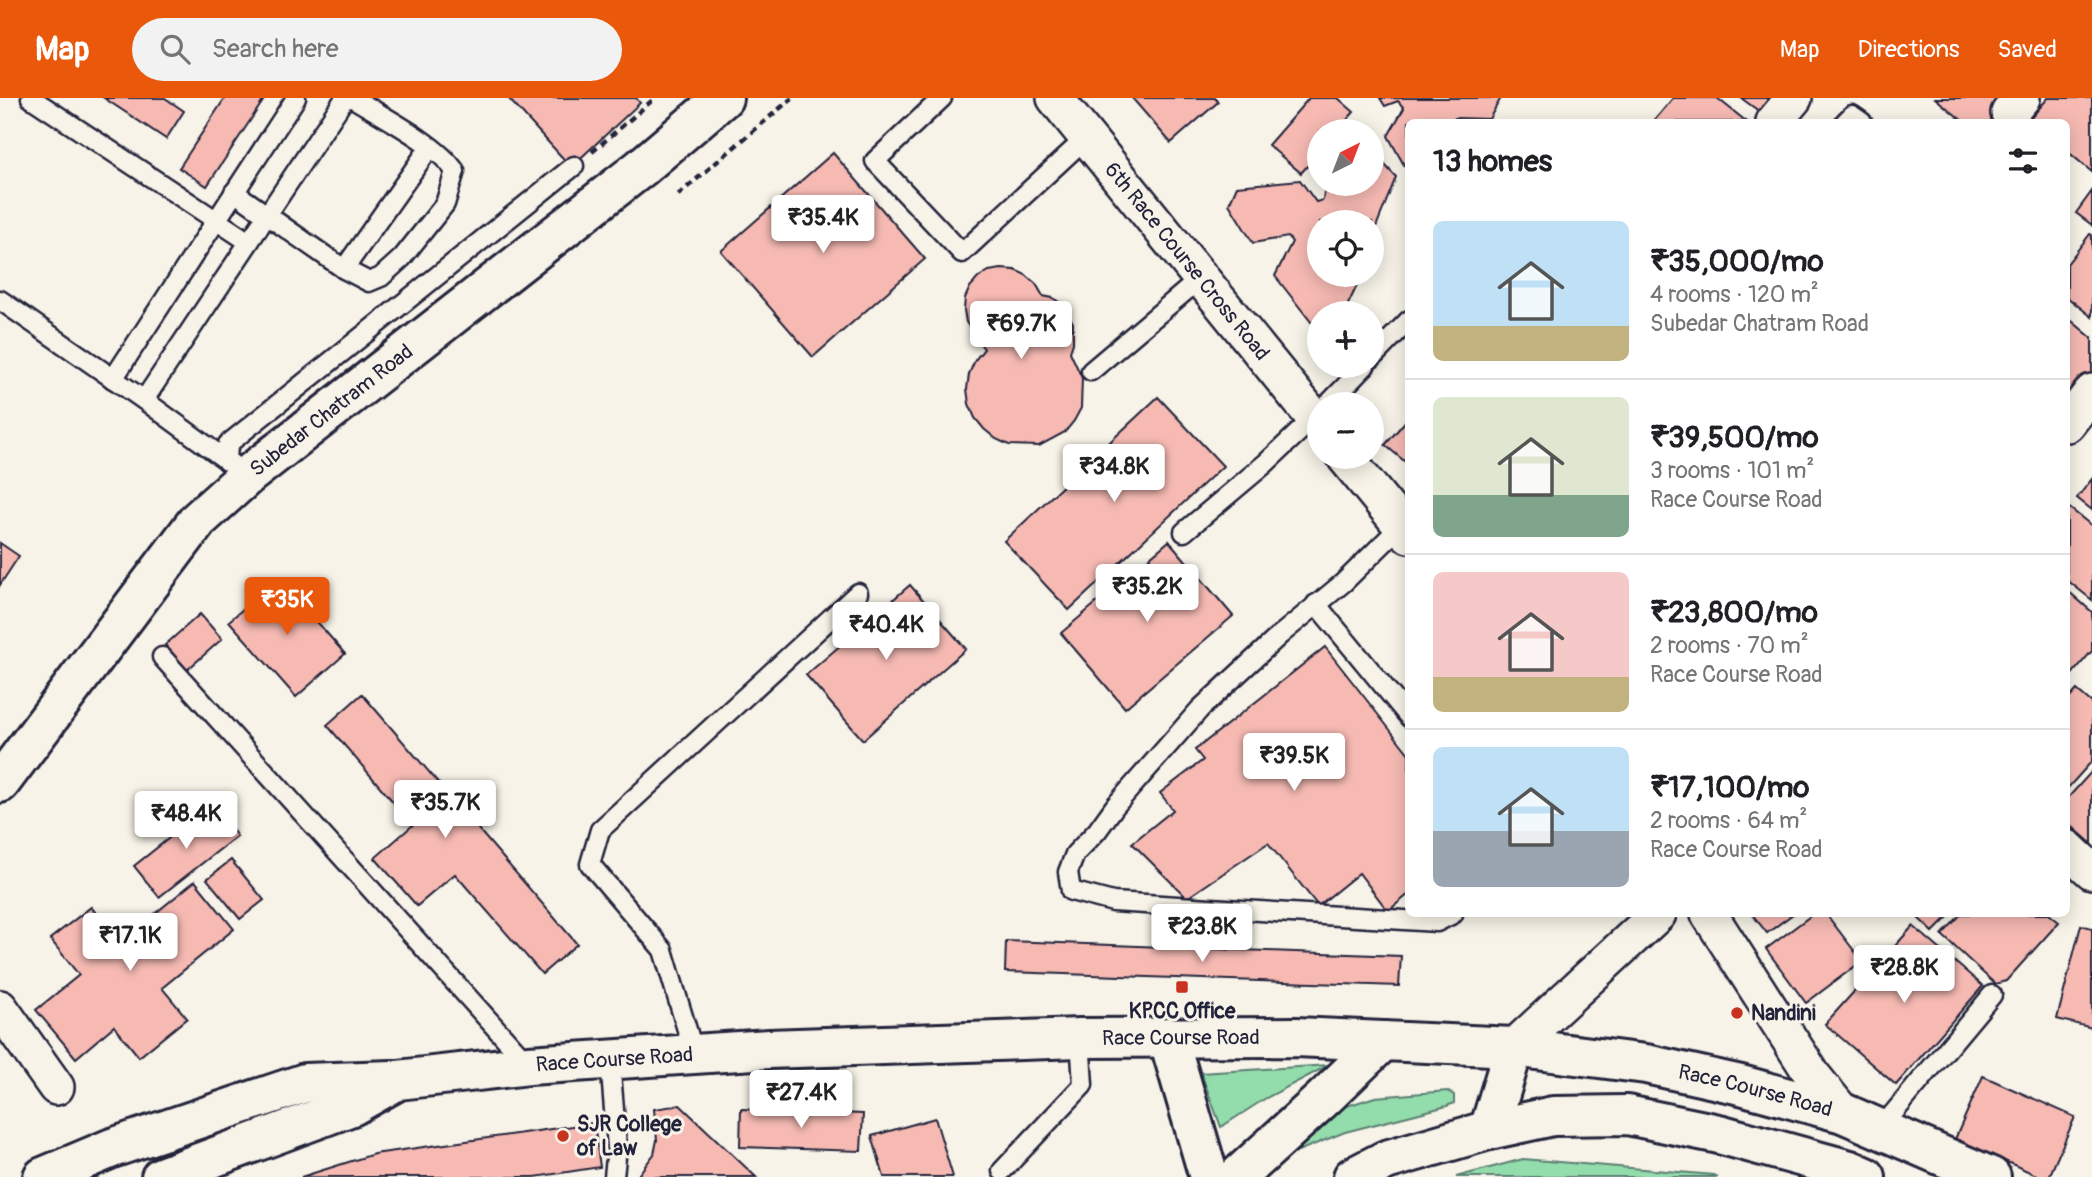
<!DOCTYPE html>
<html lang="en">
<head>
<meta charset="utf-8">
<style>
	:root { --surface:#fff; --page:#f2f2f2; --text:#202124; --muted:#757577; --line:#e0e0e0; --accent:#ea580c }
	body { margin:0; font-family:Pangolin,sans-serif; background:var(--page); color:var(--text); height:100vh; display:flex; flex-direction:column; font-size:26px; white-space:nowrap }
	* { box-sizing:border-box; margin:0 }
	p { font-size:23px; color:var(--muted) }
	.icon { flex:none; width:38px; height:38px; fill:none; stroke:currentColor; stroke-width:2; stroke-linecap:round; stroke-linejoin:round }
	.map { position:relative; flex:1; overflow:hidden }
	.panel { position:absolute; left:1405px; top:21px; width:665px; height:798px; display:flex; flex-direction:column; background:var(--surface); border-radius:10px; box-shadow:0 4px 18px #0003 }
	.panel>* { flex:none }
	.needle { width:46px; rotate:42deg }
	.tools { position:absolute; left:1307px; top:21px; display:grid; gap:14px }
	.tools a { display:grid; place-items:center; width:77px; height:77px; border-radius:50%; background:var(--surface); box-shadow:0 4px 18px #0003; font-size:35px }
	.price { position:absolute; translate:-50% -60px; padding:0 16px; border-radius:7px; background:#fff; color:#222; font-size:23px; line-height:46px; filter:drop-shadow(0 2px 4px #0008) }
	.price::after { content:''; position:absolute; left:50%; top:42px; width:21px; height:16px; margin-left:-10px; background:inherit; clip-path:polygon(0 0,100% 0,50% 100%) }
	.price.selected { background:var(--accent); color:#fff }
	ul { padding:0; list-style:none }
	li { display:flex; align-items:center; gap:21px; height:175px; padding:0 28px }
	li+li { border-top:2px solid var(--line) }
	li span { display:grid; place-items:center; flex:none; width:196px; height:140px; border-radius:10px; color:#555 }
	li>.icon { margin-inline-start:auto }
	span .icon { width:84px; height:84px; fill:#fffc; stroke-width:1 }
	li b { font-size:30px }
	h2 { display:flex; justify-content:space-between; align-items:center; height:84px; padding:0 28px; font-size:30px }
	header { display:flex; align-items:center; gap:42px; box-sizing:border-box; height:98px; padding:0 35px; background:var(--accent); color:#fff }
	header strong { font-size:33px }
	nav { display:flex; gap:38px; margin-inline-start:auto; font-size:24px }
	.search { width:490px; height:63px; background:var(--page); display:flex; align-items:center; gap:18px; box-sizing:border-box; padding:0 24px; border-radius:38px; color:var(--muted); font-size:26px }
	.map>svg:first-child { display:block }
	.green { fill:#93dcab; stroke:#5a7f73; stroke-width:2 }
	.building { fill:#f6bab3; stroke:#22223b; stroke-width:2 }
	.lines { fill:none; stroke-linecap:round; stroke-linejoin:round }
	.lane-casing { stroke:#22223b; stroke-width:23 }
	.street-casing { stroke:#22223b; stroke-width:40 }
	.secondary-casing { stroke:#22223b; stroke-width:44 }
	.path { stroke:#22223b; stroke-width:4.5; stroke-dasharray:7 5; stroke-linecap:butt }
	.lane { stroke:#f7f3e8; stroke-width:18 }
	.street { stroke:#f7f3e8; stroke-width:35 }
	.secondary { stroke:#f7f3e8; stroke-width:38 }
	.poi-dot { fill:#c8321e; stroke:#f7f3e8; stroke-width:2.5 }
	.labels { text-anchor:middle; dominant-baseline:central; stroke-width:6; stroke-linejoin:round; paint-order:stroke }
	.street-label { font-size:21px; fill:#22223b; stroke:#f7f3e8 }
	.poi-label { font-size:21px; font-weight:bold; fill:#22223b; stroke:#f7f3e8; text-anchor:start }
</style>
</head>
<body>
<header>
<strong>Map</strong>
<div class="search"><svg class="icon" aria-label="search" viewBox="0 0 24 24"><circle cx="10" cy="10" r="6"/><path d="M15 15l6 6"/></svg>Search here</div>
<nav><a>Map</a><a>Directions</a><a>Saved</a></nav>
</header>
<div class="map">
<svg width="2092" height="1079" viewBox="0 0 2092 1079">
	<rect width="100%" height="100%" fill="#f7f3e8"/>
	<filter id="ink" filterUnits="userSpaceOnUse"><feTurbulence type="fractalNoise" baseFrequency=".0143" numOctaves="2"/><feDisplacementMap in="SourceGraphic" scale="14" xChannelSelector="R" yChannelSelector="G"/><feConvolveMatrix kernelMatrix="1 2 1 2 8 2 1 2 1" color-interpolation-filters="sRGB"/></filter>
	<g filter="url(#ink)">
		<g class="green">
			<path d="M 1329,967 L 1266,1000 L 1221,1029 L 1201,975 Z"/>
			<path d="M 1447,993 L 1454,997 L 1454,1005 L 1447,1008 L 1345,1034 L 1261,1068 L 1331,1013 L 1375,999 Z"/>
			<path d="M 1523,1061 L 1714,1077 L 1718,1079 L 1456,1079 Z"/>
		</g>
		<g class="building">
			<path d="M 104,0 L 165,0 L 184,13 L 166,41 Z"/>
			<path d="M 225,0 L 265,0 L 207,88 L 179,70 Z"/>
			<path d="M 508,0 L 636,0 L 640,5 L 571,69 Z"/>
			<path d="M 1132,0 L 1215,0 L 1218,4 L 1171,45 Z"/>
			<path d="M 1309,0 L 1338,0 L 1354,14 L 1337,33 L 1320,33 L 1320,54 L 1301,75 L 1268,47 Z"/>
			<path d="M 1380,0 L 1501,0 L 1489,21 L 1455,20 L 1452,24 L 1409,24 L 1409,76 L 1388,38 L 1404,10 L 1398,3 L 1385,8 Z"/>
			<path d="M 1673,0 L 1717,0 L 1747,24 L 1653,24 Z"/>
			<path d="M 1741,0 L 1783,0 L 1767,19 Z"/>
			<path d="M 1935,0 L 2011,0 L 2012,1 L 1993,24 L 1964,24 Z"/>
			<path d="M 2048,0 L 2092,0 L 2092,74 L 2067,53 L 2067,24 L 2032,24 L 2029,22 Z"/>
			<path d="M 833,55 L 925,161 L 813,259 L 721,153 Z"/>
			<path d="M 1384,66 L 1396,79 L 1372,139 L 1372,124 L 1320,124 L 1320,177 L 1362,177 L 1344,215 L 1320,215 L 1319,234 L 1275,178 L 1292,144 L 1288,139 L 1253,145 L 1229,106 L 1237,88 L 1300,82 L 1316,104 L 1323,102 L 1325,86 L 1372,86 L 1372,68 Z"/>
			<path d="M 2092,93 L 2092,127 L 2076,115 Z"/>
			<path d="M 2090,136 L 2092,137 L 2092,219 L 2067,199 L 2067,166 Z"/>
			<path d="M 1001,171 L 1015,172 L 1026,177 L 1036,186 L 1043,198 L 1053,200 L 1063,207 L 1073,225 L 1073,245 L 1070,254 L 1082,280 L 1081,310 L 1074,323 L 1065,334 L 1039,348 L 1009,347 L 996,341 L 984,331 L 975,320 L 969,306 L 967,291 L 969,276 L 975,262 L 984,251 L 966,224 L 964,212 L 965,200 L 970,189 L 979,179 L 989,173 Z"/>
			<path d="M 2067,219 L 2092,240 L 2092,288 L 2067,314 Z"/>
			<path d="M 1158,299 L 1223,368 L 1069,512 L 1004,443 Z"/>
			<path d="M 1409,319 L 1409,367 L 1385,347 Z"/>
			<path d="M 2092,381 L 2092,412 L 2077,400 Z"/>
			<path d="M 2067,408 L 2092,428 L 2092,502 L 2067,482 Z"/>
			<path d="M 1169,443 L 1233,518 L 1125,610 L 1061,535 Z"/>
			<path d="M 0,445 L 19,458 L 0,487 Z"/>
			<path d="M 279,480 L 345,556 L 296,599 L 229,523 Z"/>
			<path d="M 910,487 L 966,551 L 863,642 L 806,577 Z"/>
			<path d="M 2067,492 L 2092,514 L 2092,553 L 2067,582 Z"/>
			<path d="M 200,516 L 222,541 L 187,572 L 165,547 Z"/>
			<path d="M 1325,549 L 1409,656 L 1409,796 L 1388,813 L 1359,775 L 1318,808 L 1268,745 L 1187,800 L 1132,745 L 1173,712 L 1160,695 L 1203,662 L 1195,652 Z"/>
			<path d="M 2077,592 L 2092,605 L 2092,663 L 2067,691 L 2067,603 Z"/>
			<path d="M 362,596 L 577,846 L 542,876 L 455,776 L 417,808 L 375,760 L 413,727 L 327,627 Z"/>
			<path d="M 2092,673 L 2092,746 L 2067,724 L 2067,701 Z"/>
			<path d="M 212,706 L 237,738 L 159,799 L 134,768 Z"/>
			<path d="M 231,762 L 264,802 L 240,821 L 207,781 Z"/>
			<path d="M 195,783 L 234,831 L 162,890 L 187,920 L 139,959 L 114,928 L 76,960 L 36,912 L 79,877 L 50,841 L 91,809 L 120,844 Z"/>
			<path d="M 1752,816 L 1793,816 L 1767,835 Z"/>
			<path d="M 1813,816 L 1826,816 L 1862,863 L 1806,905 L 1766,851 Z"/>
			<path d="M 1914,816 L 1951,816 L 1933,834 Z"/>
			<path d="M 1961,816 L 2049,816 L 2059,824 L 2006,883 L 1995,886 L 1942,837 Z"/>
			<path d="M 2081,827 L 2092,830 L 2092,930 L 2057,921 Z"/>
			<path d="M 1913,828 L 1983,888 L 1896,987 L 1825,926 Z"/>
			<path d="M 1006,843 L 1401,858 L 1399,888 L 1005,874 Z"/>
			<path d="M 1983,978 L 2075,1019 L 2049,1079 L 2041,1079 L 1955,1041 Z"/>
			<path d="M 680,1007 L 756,1079 L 642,1079 L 639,1076 L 654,1056 L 657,1042 L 654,1011 Z"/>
			<path d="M 741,1011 L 863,1016 L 861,1053 L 740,1049 Z"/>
			<path d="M 935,1020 L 953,1079 L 884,1079 L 872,1038 Z"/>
			<path d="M 594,1025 L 600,1069 L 535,1079 L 301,1079 L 374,1056 Z"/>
		</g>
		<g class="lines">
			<g class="lane-casing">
				<g id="lane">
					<path d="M 31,0 L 249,144"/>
					<path d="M 942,0 L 875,63 L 962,155 L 1087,39"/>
					<path d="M 1845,24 L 1852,17 L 1862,24"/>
					<path d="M 234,94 L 344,171 L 369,184 L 381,179 L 402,160 L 445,106 L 455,73 C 437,46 382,18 353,0"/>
					<path d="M 344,171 L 430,49"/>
					<path d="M 0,202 L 144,302 L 233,367"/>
					<path d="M 1372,260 L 1409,222"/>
					<path d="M 1091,273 L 1201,180"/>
					<path d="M 113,281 L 296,0"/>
					<path d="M 144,302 L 345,0"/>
					<path d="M 1328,306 L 1365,268"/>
					<path d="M 227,363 L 228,346 L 574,68"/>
					<path d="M 1401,428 L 1343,485 L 1280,537 L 1200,611 L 1115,708 L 1097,733 L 1075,756 L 1068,774 L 1071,793 L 1113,804 L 1437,824 L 1453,816"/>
					<path d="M 1184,434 L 1266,365 L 1318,316"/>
					<path d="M 1316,506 L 1409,619"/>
					<path d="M 162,559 L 529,967"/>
					<path d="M 694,955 L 663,852 L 590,766 L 600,732 L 858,495"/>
					<path d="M 610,962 L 617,1049 L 614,1079"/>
					<path d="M 1881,1030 L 1992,897"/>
					<path d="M 1002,1073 L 1083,987 L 1080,940"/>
				</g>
			</g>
			<g class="street-casing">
				<g id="street">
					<path id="s1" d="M 1055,0 L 1320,327"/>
					<path d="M 2009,15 L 2022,0"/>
					<path d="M 1774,24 L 1794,0"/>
					<path d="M 2067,326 L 2092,294"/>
					<path d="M 1345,359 L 1409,437"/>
					<path d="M 2067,750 L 2092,773"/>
					<path d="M 1709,816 L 1813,978 L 1843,1015"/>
					<path d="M 0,910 L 56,989"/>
					<path d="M 1514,949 L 1658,816"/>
				</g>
			</g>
			<g class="secondary-casing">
				<g id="secondary">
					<path id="s2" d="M 0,685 L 198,422 L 247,378 L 641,70 L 723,0"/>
					<path d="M 1168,939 L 1209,1079"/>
					<path d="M 1489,1032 L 1514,949"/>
					<path d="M 43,1079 L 112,1050 L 305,985 L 392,982"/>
					<path id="s3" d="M 161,1079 L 352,1008 L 398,982 L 529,967 L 769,951 L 1080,940 L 1296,939 L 1514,949 L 1646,966 L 1741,987 L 1843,1015 L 1991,1079"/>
					<path d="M 1237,1079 L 1324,1000 L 1383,943"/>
					<path d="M 1353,1079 L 1386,1062 L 1489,1032 L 1553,1018 L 1627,1017 L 1719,1036 L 1850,1072 L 1866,1079"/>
				</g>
			</g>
			<g class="path">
				<path d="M 592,54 L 655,0"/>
				<path d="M 678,97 L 792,0"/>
			</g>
			<use href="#lane" class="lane"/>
			<use href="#street" class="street"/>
			<use href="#secondary" class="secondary"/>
		</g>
	</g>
	<g class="poi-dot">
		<rect x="1175" y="882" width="14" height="14" rx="3.5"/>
		<circle cx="1737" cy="915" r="7"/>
		<circle cx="563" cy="1038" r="7"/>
	</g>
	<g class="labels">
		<g class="street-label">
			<text stroke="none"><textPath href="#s1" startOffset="210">6th Race Course Cross Road</textPath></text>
			<text stroke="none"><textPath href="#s2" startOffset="502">Subedar Chatram Road</textPath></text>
			<text stroke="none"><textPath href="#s3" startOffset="1041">Race Course Road</textPath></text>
			<text stroke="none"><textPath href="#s3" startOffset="474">Race Course Road</textPath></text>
			<text stroke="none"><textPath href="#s3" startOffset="1620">Race Course Road</textPath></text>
		</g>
		<g class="poi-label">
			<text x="1182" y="913" text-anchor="middle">KPCC Office</text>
			<text x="1751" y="915">Nandini</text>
			<text x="577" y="1026">SJR College<tspan x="577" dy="24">of Law</tspan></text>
		</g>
	</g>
</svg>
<div class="tools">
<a><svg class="needle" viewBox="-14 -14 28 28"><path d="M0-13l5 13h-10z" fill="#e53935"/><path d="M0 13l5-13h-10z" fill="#757577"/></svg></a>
<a><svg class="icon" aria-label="locate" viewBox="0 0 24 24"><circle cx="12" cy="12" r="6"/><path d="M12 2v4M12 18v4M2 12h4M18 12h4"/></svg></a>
<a>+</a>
<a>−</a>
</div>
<b class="price" style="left:823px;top:157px">₹35.4K</b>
<b class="price" style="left:1021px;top:263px">₹69.7K</b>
<b class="price" style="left:1114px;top:406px">₹34.8K</b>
<b class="price" style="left:1147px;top:526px">₹35.2K</b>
<b class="price selected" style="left:287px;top:539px">₹35K</b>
<b class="price" style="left:886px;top:564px">₹40.4K</b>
<b class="price" style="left:1294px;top:695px">₹39.5K</b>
<b class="price" style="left:445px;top:742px">₹35.7K</b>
<b class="price" style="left:186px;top:753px">₹48.4K</b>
<b class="price" style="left:1202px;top:866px">₹23.8K</b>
<b class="price" style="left:130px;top:875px">₹17.1K</b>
<b class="price" style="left:1904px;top:907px">₹28.8K</b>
<b class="price" style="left:801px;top:1032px">₹27.4K</b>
<section class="panel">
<h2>13 homes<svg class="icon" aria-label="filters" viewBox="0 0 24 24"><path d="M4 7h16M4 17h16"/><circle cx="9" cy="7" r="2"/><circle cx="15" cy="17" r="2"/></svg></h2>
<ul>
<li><span style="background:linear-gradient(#bfe0f5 75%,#c2b280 0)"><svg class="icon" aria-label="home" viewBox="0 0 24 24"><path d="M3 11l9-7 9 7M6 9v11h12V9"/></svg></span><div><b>₹35,000/mo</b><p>4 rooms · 120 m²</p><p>Subedar Chatram Road</p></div></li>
<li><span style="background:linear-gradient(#dfe7d0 70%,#7fa58c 0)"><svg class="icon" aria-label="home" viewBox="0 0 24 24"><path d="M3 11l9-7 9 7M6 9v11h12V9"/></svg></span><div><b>₹39,500/mo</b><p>3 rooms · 101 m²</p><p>Race Course Road</p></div></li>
<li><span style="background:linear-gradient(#f6c9c9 75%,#c2b280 0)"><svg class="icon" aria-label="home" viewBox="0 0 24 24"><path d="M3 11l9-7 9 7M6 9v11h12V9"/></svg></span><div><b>₹23,800/mo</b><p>2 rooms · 70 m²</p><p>Race Course Road</p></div></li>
<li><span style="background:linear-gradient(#bfe0f5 60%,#9aa5b1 0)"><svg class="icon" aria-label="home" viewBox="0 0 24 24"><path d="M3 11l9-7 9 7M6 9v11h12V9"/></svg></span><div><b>₹17,100/mo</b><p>2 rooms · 64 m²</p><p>Race Course Road</p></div></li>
</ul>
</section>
</div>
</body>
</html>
